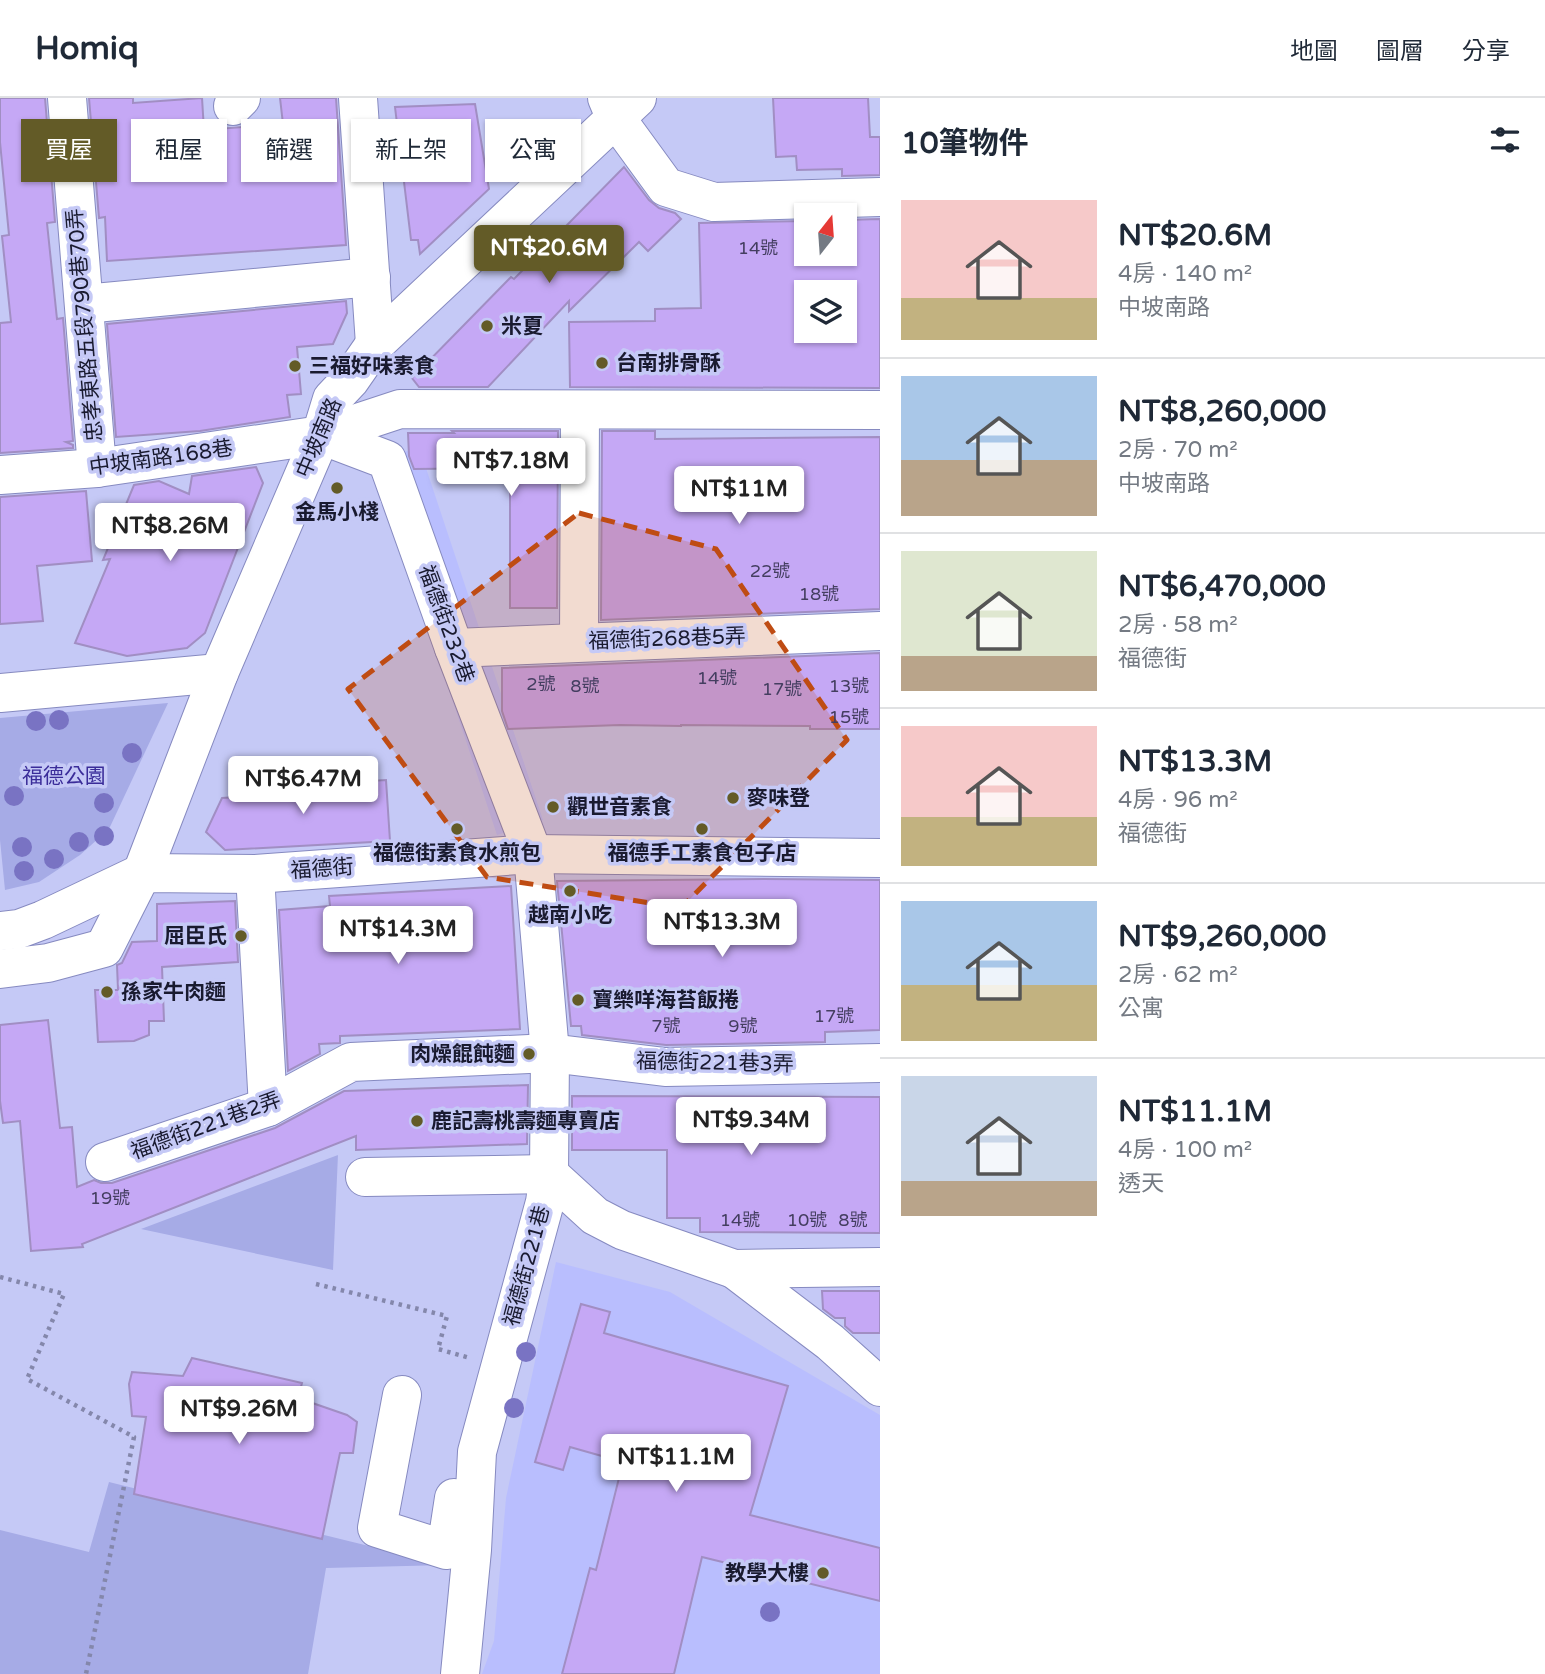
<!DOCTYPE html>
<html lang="zh-TW">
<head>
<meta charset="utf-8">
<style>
	:root { --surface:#fff; --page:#f6f6f7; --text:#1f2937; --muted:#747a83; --line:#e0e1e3; --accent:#635b27 }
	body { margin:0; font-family:"Varela Round","Noto Sans TC",sans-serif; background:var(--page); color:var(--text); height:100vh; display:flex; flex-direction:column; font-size:26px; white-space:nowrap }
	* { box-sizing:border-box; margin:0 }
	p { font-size:23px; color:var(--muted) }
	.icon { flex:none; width:38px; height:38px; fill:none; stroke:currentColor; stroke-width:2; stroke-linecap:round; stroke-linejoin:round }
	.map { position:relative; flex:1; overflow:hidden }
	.side { display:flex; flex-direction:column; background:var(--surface); width:665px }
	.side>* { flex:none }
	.top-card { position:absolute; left:21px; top:21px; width:665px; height:63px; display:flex; gap:14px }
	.needle { width:46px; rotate:17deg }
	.buttons { position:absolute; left:794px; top:105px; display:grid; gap:14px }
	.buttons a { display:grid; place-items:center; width:63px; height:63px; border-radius:0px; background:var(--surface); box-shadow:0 2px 5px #0004; font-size:35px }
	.price { position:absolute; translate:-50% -60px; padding:0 16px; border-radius:7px; background:#fff; color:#222; font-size:23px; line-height:46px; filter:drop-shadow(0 2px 4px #0008) }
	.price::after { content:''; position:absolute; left:50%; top:42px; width:21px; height:16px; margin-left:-10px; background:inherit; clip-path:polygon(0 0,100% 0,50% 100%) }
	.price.active { background:var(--accent); color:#fff }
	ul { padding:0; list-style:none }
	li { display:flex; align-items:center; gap:21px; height:175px; padding:0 21px }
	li+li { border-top:2px solid var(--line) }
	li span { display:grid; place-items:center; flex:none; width:196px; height:140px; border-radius:0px; color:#555 }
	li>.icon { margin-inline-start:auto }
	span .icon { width:84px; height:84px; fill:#fffc; stroke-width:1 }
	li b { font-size:30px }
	h2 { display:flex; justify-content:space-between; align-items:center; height:84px; padding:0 21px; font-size:30px }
	.chip { padding:0 24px; border-radius:0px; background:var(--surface); box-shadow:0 2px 5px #0004; font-size:24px; line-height:63px }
	.chip.active { background:var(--accent); color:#fff }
	header { display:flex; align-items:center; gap:42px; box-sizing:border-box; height:98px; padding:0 35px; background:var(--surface); border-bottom:2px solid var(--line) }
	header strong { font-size:33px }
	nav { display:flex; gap:38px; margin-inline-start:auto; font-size:24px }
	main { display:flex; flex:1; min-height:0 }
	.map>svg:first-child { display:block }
	.built { fill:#b9befe }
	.green { fill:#a6abe6 }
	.building { fill:#c5a8f5; stroke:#a18ec3; stroke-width:2; fill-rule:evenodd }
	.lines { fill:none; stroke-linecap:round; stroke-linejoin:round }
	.minor-casing { stroke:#868ac0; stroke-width:40 }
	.path { stroke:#8487ab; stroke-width:4.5; stroke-dasharray:3.5 5; stroke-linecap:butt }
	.minor { stroke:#fff; stroke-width:38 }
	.tree { fill:#7973c3 }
	.marked { fill:#bf4c13; fill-opacity:0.2; stroke:#bf4c13; stroke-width:5; stroke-dasharray:14 9; stroke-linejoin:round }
	.poi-dot { fill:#635b27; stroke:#c5c9f6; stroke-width:2.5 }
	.labels { text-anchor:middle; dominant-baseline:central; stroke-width:7; stroke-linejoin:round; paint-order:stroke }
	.number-label { font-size:18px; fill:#443e60 }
	.street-label { font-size:21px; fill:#191a2f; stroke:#c5c9f6 }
	.poi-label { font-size:21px; font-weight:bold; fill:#191a2f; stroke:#c5c9f6; text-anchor:start }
	.park-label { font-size:21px; fill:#3a2c99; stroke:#c5c9f6 }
</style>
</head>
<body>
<header>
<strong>Homiq</strong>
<nav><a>地圖</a><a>圖層</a><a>分享</a></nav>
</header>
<main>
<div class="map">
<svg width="880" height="1576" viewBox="0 0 880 1576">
	<rect width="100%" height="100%" fill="#c5c9f6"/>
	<g class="built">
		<path d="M 419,349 L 543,722 L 497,737 L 374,364 Z"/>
		<path d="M 556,1164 L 670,1194 L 880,1317 L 880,1576 L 482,1576 L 494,1543 L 506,1400 Z"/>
	</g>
	<g class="green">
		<path d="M 168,605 L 109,731 L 80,757 L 39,784 L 5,792 L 0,742 L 0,620 Z"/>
		<path d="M 338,1056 L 333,1172 L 141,1131 L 338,1057 Z"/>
		<path d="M 109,1384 L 125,1388 L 446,1467 L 326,1470 L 308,1576 L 0,1576 L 0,1432 L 89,1454 Z"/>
	</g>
	<g class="building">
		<path d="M 0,0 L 45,0 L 55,124 L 47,125 L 57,221 L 63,220 L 73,343 L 66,344 L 73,347 L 73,350 L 0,355 L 0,225 L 11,224 L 2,138 L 9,137 L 0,44 Z"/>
		<path d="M 89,0 L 133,0 L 133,5 L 202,0 L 204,32 L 283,26 L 280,0 L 336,0 L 346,147 L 107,163 L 105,119 L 99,120 Z"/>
		<path d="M 773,0 L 868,0 L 870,39 L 880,39 L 880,77 L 842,78 L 842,71 L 797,72 L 796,58 L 776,59 Z"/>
		<path d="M 475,6 L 489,91 L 420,156 L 418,142 L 411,142 L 395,9 Z"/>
		<path d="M 624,69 L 649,102 L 659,110 L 675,115 L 681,121 L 648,153 L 639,144 L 569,213 L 569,203 L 488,289 L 419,289 L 412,280 L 511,179 L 514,181 Z"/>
		<path d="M 880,121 L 880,290 L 570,289 L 569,224 L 655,223 L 655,211 L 701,210 L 699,125 L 807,123 L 807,156 L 845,156 L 845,122 ZM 807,194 L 845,194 L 845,233 L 807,233 Z"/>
		<path d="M 346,203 L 347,215 L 333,246 L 297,249 L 301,296 L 287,297 L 290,319 L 200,333 L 116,339 L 107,226 Z"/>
		<path d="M 452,333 L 558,333 L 557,510 L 510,510 L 510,370 L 414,371 L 409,358 L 408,335 L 454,335 Z"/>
		<path d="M 602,333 L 655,333 L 655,341 L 880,339 L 880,511 L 601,522 Z"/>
		<path d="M 256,369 L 263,385 L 205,535 L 187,550 L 127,558 L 75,545 L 110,461 L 103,462 L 134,387 L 159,383 L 189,396 L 192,378 Z"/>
		<path d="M 86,393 L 92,463 L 37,468 L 43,523 L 0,526 L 0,399 Z"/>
		<path d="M 880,555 L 880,631 L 810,631 L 810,628 L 681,627 L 681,628 L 620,627 L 508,631 L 502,613 L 502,570 Z"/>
		<path d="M 386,682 L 390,743 L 225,752 L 206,734 L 222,700 L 253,698 L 252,690 Z"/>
		<path d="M 764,781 L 880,782 L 880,932 L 825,934 L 825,944 L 666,947 L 582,937 L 581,928 L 571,928 L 557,783 Z"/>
		<path d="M 511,788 L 520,931 L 340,938 L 340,945 L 319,946 L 320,956 L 288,973 L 279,812 L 330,808 L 329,798 Z"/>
		<path d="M 235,803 L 238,864 L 162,869 L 164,923 L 149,923 L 149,937 L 134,943 L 98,944 L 95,892 L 118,892 L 117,867 L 122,865 L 132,844 L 157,843 L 157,806 Z"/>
		<path d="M 48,922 L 60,1030 L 72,1029 L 77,1089 L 94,1082 L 101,1085 L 112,1085 L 275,1030 L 344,993 L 528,987 L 527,1046 L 356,1052 L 356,1038 L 82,1146 L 83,1149 L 31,1153 L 20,1023 L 3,1025 L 0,1003 L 0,927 Z"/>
		<path d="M 572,998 L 880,999 L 880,1135 L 700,1134 L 700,1120 L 667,1120 L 667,1052 L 572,1052 Z"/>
		<path d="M 822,1193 L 880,1193 L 880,1235 L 853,1235 L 845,1228 L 845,1220 L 835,1220 L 823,1211 Z"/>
		<path d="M 581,1206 L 610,1214 L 604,1235 L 788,1288 L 750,1417 L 880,1450 L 880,1503 L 702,1459 L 674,1576 L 562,1576 L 590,1470 L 596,1472 L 623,1364 L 570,1349 L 563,1372 L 535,1364 Z"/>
		<path d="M 192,1260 L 302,1285 L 298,1300 L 347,1317 L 357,1324 L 353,1355 L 340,1355 L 322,1441 L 134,1396 L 146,1319 L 132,1318 L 129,1286 L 132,1274 L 183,1278 Z"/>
	</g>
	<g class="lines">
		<g class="minor-casing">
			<g id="minor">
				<path d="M 67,0 L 97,370"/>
				<path d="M 358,0 L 375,246"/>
				<path d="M 607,0 L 615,19 L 666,89 L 714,104 L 880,99"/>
				<path d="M 233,8 L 241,0"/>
				<path d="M 84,206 L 371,179"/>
				<path d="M 321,337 L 387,362 L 454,550 L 533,756 L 550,955 L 549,1076 L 545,1104 L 477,1354 L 472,1452 L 460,1576"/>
				<path d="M 0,377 L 97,370 L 321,337 L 400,311 L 880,312"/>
				<path d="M 579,544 L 580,313"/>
				<path d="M 454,550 L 880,533"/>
				<path d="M 0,595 L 219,575"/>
				<path d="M 255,776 L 268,1009"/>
				<path d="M 0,833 L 19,831 L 43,822 L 142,775 L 255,776 L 533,756 L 880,760"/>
				<path d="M 0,871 L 48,865 L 104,850 L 142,775 L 219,575 L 321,337 L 332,301 L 350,282 L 375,246 L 637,0"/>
				<path d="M 105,1064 L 268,1009 L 351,964 L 550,955 L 665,969 L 880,965"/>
				<path d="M 365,1079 L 549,1076 L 595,1118 L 622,1132 L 734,1171 L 880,1169"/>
				<path d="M 734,1171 L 830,1244 L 880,1289"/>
				<path d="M 402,1297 L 377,1430 L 446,1452 L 454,1400"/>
			</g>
		</g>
		<g class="path">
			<path d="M 0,1179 L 64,1196 L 27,1281 L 134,1339 L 86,1576"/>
			<path d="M 316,1186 L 447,1218 L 438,1251 L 470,1260"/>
		</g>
		<use href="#minor" class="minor"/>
	</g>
	<g class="tree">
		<circle cx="59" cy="622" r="10"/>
		<circle cx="36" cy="623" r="10"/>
		<circle cx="132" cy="655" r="10"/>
		<circle cx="14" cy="698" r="10"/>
		<circle cx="104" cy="705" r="10"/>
		<circle cx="104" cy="738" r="10"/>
		<circle cx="79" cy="744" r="10"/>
		<circle cx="22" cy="749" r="10"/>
		<circle cx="54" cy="761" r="10"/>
		<circle cx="24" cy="773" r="10"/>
		<circle cx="526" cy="1254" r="10"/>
		<circle cx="514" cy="1310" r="10"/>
		<circle cx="770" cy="1514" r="10"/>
	</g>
	<path class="marked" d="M 579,415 L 716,451 L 847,642 L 681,810 L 487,779 L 348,591 Z"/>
	<g class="poi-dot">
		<circle cx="487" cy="228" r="7"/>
		<circle cx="602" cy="265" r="7"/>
		<circle cx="295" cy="268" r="7"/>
		<circle cx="337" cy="390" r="7"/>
		<circle cx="733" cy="700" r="7"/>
		<circle cx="553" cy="709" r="7"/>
		<circle cx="457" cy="731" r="7"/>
		<circle cx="702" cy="731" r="7"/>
		<circle cx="570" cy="793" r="7"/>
		<circle cx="241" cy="838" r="7"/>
		<circle cx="107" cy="894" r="7"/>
		<circle cx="578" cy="902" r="7"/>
		<circle cx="529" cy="956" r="7"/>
		<circle cx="417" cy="1023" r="7"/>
		<circle cx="823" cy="1475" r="7"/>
	</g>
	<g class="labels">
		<g class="number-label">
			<text x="758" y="150">14號</text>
			<text x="770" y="473">22號</text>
			<text x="819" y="496">18號</text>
			<text x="717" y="580">14號</text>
			<text x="541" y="586">2號</text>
			<text x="585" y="588">8號</text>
			<text x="849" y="588">13號</text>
			<text x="782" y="591">17號</text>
			<text x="849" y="619">15號</text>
			<text x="834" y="918">17號</text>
			<text x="666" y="928">7號</text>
			<text x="743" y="928">9號</text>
			<text x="110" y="1100">19號</text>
			<text x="740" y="1122">14號</text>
			<text x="807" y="1122">10號</text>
			<text x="853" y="1122">8號</text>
		</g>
		<g class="street-label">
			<text transform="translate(85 227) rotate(-95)">忠孝東路五段790巷70弄</text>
			<text transform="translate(319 340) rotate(-67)">中坡南路</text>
			<text transform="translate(161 360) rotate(-8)">中坡南路168巷</text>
			<text transform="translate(446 526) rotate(70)">福德街232巷</text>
			<text transform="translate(667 541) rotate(-2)">福德街268巷5弄</text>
			<text transform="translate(322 771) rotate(-4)">福德街</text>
			<text transform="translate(715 965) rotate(1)">福德街221巷3弄</text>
			<text transform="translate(206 1028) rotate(-20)">福德街221巷2弄</text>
			<text transform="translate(527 1168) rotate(-75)">福德街221巷</text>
		</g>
		<g class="poi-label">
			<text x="501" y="228">米夏</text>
			<text x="616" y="265">台南排骨酥</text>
			<text x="309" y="268">三福好味素食</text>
			<text x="337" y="414" text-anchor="middle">金馬小棧</text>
			<text x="747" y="700">麥味登</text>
			<text x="567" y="709">觀世音素食</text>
			<text x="457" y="755" text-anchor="middle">福德街素食水煎包</text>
			<text x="702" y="755" text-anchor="middle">福德手工素食包子店</text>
			<text x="570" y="817" text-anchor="middle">越南小吃</text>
			<text x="227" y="838" text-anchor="end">屈臣氏</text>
			<text x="121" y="894">孫家牛肉麵</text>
			<text x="592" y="902">寶樂咩海苔飯捲</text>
			<text x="515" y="956" text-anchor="end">肉燥餛飩麵</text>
			<text x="431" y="1023">鹿記壽桃壽麵專賣店</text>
			<text x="809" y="1475" text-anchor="end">教學大樓</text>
		</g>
		<g class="park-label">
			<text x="64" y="678">福德公園</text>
		</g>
	</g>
</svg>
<div class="buttons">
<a><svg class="needle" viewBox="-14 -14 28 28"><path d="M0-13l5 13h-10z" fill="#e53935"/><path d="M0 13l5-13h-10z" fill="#747a83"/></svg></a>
<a><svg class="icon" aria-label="layers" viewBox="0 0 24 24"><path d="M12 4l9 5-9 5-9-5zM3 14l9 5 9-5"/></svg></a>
</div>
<b class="price active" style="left:549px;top:187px">NT$20.6M</b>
<b class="price" style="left:511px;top:400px">NT$7.18M</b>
<b class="price" style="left:739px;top:428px">NT$11M</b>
<b class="price" style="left:170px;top:465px">NT$8.26M</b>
<b class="price" style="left:303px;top:718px">NT$6.47M</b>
<b class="price" style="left:722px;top:861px">NT$13.3M</b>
<b class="price" style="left:398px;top:868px">NT$14.3M</b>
<b class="price" style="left:751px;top:1059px">NT$9.34M</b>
<b class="price" style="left:239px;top:1348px">NT$9.26M</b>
<b class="price" style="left:676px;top:1396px">NT$11.1M</b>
<div class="top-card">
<a class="chip active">買屋</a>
<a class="chip">租屋</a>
<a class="chip">篩選</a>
<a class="chip">新上架</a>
<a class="chip">公寓</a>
</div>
</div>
<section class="side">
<h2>10筆物件<svg class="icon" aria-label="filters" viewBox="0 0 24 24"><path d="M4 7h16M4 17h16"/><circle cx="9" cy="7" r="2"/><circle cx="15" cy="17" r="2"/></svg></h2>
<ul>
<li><span style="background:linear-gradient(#f6c9c9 70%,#c2b280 0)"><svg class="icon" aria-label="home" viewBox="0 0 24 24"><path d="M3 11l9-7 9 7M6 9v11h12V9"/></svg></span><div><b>NT$20.6M</b><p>4房 · 140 m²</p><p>中坡南路</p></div></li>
<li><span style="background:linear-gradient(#a9c7e8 60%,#b9a48a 0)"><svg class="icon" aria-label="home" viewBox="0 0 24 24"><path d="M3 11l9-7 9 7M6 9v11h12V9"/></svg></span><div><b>NT$8,260,000</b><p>2房 · 70 m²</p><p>中坡南路</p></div></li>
<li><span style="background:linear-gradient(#dfe7d0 75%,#b9a48a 0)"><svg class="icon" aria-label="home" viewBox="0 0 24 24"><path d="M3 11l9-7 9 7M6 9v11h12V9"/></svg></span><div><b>NT$6,470,000</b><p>2房 · 58 m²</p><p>福德街</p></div></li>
<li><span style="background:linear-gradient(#f6c9c9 65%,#c2b280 0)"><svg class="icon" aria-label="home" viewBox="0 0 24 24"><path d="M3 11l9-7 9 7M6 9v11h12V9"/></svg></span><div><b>NT$13.3M</b><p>4房 · 96 m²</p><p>福德街</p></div></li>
<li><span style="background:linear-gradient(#a9c7e8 60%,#c2b280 0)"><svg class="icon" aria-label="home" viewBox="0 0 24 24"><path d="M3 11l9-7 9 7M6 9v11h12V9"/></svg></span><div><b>NT$9,260,000</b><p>2房 · 62 m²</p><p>公寓</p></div></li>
<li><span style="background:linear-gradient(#c9d6e8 75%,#b9a48a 0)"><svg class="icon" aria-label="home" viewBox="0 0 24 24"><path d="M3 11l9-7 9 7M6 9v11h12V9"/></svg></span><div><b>NT$11.1M</b><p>4房 · 100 m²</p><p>透天</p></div></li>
</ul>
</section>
</main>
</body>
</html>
